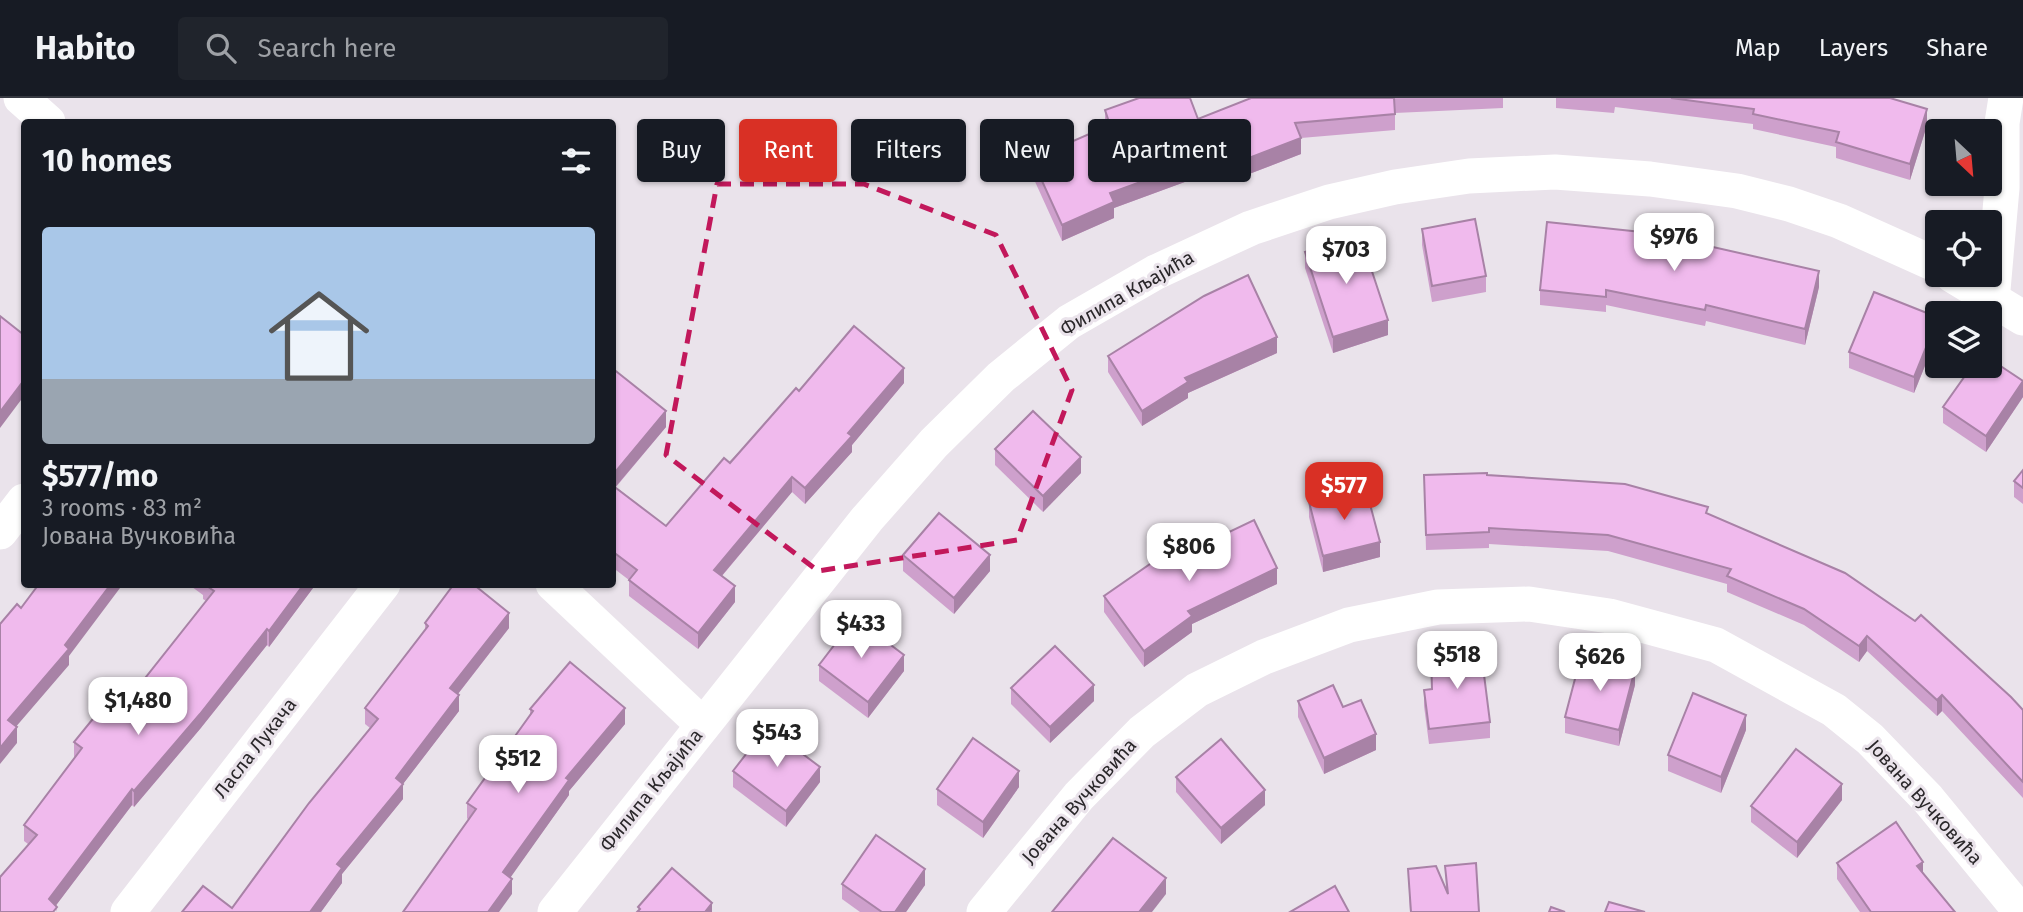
<!DOCTYPE html>
<html lang="en">
<head>
<meta charset="utf-8">
<style>
	:root { --surface:#171b24; --page:#20242c; --text:#f1f3f6; --muted:#9ea1a6; --line:#363941; --accent:#d93025 }
	body { margin:0; font-family:"Fira Sans",sans-serif; background:var(--page); color:var(--text); height:100vh; display:flex; flex-direction:column; font-size:26px; white-space:nowrap }
	* { box-sizing:border-box; margin:0 }
	p { font-size:23px; color:var(--muted) }
	.icon { flex:none; width:38px; height:38px; fill:none; stroke:currentColor; stroke-width:2; stroke-linecap:round; stroke-linejoin:round }
	.map { position:relative; flex:1; overflow:hidden }
	.panel { position:absolute; left:21px; top:21px; width:595px; height:469px; display:flex; flex-direction:column; background:var(--surface); border-radius:7px; box-shadow:0 2px 5px #0004 }
	.panel>* { flex:none }
	.guide { position:absolute; left:637px; top:21px; width:665px; height:63px; display:flex; gap:14px }
	.needle { width:46px; rotate:154deg }
	.buttons { position:absolute; left:1925px; top:21px; display:grid; gap:14px }
	.buttons a { display:grid; place-items:center; width:77px; height:77px; border-radius:7px; background:var(--surface); box-shadow:0 2px 5px #0004; font-size:35px }
	.price { position:absolute; translate:-50% -60px; padding:0 16px; border-radius:14px; background:#fff; color:#222; font-size:23px; line-height:46px; filter:drop-shadow(0 2px 4px #0008) }
	.price::after { content:''; position:absolute; left:50%; top:42px; width:21px; height:16px; margin-left:-10px; background:inherit; clip-path:polygon(0 0,100% 0,50% 100%) }
	.price.selected { background:var(--accent); color:#fff }
	ul { padding:0; list-style:none }
	li { display:grid; align-content:center; gap:14px; height:371px; padding:0 21px }
	li+li { border-top:2px solid var(--line) }
	li span { display:grid; place-items:center; height:217px; border-radius:7px; color:#555 }
	li>.icon { margin-inline-start:auto }
	span .icon { width:126px; height:126px; fill:#fffc; stroke-width:1 }
	li b { font-size:30px }
	h2 { display:flex; justify-content:space-between; align-items:center; height:84px; padding:0 21px; font-size:30px }
	.chip { padding:0 24px; border-radius:7px; background:var(--surface); box-shadow:0 2px 5px #0004; font-size:24px; line-height:63px }
	.chip.selected { background:var(--accent); color:#fff }
	header { display:flex; align-items:center; gap:42px; box-sizing:border-box; height:98px; padding:0 35px; background:var(--surface); border-bottom:2px solid var(--line) }
	header strong { font-size:33px }
	nav { display:flex; gap:38px; margin-inline-start:auto; font-size:24px }
	.search { width:490px; height:63px; background:var(--page); display:flex; align-items:center; gap:18px; box-sizing:border-box; padding:0 24px; border-radius:7px; color:var(--muted); font-size:26px }
	.map>svg:first-child { display:block }
	.lines { fill:none; stroke-linecap:round; stroke-linejoin:round }
	.street { stroke:#fff; stroke-width:35 }
	.wall { fill:#cea0cc }
	.shaded-wall { fill:#a882a6 }
	.building { fill:#f0baed; stroke:#a882a6; stroke-width:2 }
	.marked { fill:none; stroke:#c2185b; stroke-width:5; stroke-dasharray:14 9; stroke-linejoin:round }
	.labels { text-anchor:middle; dominant-baseline:central; stroke-width:6; stroke-linejoin:round; paint-order:stroke }
	.street-label { font-size:19px; fill:#2a272a; stroke:#eae3eb }
</style>
</head>
<body>
<header>
<strong>Habito</strong>
<div class="search"><svg class="icon" aria-label="search" viewBox="0 0 24 24"><circle cx="10" cy="10" r="6"/><path d="M15 15l6 6"/></svg>Search here</div>
<nav><a>Map</a><a>Layers</a><a>Share</a></nav>
</header>
<div class="map">
<svg width="2023" height="814" viewBox="0 0 2023 814">
	<rect width="100%" height="100%" fill="#eae3eb"/>
	<g class="lines">
		<g class="street">
			<path d="M 21,0 L 48,24"/>
			<path d="M 1952,177 L 2023,220"/>
			<path d="M 1992,203 L 2002,90 L 2002,25 L 2006,0"/>
			<path d="M 0,434 L 24,403"/>
			<path d="M 553,486 L 703,627"/>
			<path d="M 128,814 L 383,486"/>
			<path d="M 555,814 L 867,421 L 934,345 L 1001,279 L 1069,224 L 1156,174 L 1251,130 L 1329,104 L 1395,89 L 1469,78 L 1555,74 L 1650,81 L 1737,93 L 1789,106 L 1839,123 L 1937,167"/>
			<path d="M 984,814 L 1079,698 L 1142,634 L 1197,592 L 1264,559 L 1349,527 L 1438,509 L 1529,506 L 1609,518 L 1716,547 L 1834,612 L 1870,641 L 1928,701 L 2021,814"/>
		</g>
	</g>
	<g class="wall">
		<path d="M 1138,0 L 1190,0 L 1198,21 L 1251,0 L 1503,0 L 1503,10 L 1395,15 L 1395,32 L 1301,40 L 1301,56 L 1236,81 L 1231,67 L 1114,110 L 1114,120 L 1062,143 L 1032,77 L 1032,61 L 1105,29 L 1105,12 Z"/>
		<path d="M 1556,0 L 1890,0 L 1927,27 L 1910,82 L 1836,60 L 1836,49 L 1753,31 L 1753,26 L 1615,9 L 1614,15 L 1556,10 Z"/>
		<path d="M 1422,131 L 1486,178 L 1486,194 L 1432,204 L 1422,147 Z"/>
		<path d="M 1305,154 L 1388,237 L 1333,255 L 1305,170 Z"/>
		<path d="M 1819,189 L 1805,247 L 1706,223 L 1705,228 L 1606,207 L 1606,214 L 1540,207 L 1540,192 Z"/>
		<path d="M 1937,219 L 1937,238 L 1914,295 L 1849,270 L 1849,254 Z"/>
		<path d="M 1277,255 L 1188,295 L 1188,300 L 1142,328 L 1108,274 L 1108,258 Z"/>
		<path d="M 612,270 L 666,329 L 616,389 L 666,428 L 799,293 L 904,285 L 852,347 L 852,354 L 805,406 L 792,394 L 722,478 L 735,504 L 698,551 L 629,498 L 629,482 L 612,469 Z"/>
		<path d="M 2023,299 L 1986,354 L 1943,325 L 1943,309 Z"/>
		<path d="M 995,351 L 1081,375 L 1043,414 L 995,367 Z"/>
		<path d="M 2023,372 L 2023,406 L 2014,399 L 2014,383 Z"/>
		<path d="M 1424,377 L 1487,377 L 1708,416 L 2023,612 L 2023,700 L 1942,613 L 1937,618 L 1867,553 L 1859,564 L 1804,527 L 1727,494 L 1727,486 L 1608,453 L 1489,446 L 1489,450 L 1426,452 Z"/>
		<path d="M 1309,404 L 1380,459 L 1323,474 L 1309,419 Z"/>
		<path d="M 903,457 L 990,473 L 954,516 L 903,473 Z"/>
		<path d="M 1156,469 L 1277,486 L 1192,526 L 1192,534 L 1144,569 L 1104,514 L 1104,498 Z"/>
		<path d="M 188,486 L 316,486 L 269,549 L 267,547 L 200,631 L 134,709 L 132,707 L 56,807 L 57,814 L 28,746 L 24,743 L 24,727 L 74,660 L 74,644 L 130,599 L 206,503 L 203,501 L 203,497 Z"/>
		<path d="M 425,525 L 509,530 L 458,596 L 459,613 L 403,686 L 403,701 L 342,776 L 342,785 L 321,814 L 182,814 L 232,810 L 370,630 L 365,626 L 365,610 L 425,533 Z"/>
		<path d="M 1431,559 L 1490,624 L 1490,640 L 1429,646 L 1424,608 L 1424,592 L 1432,591 Z"/>
		<path d="M 819,567 L 904,573 L 868,620 L 819,583 Z"/>
		<path d="M 1635,587 L 1619,648 L 1565,635 L 1565,619 Z"/>
		<path d="M 1011,590 L 1094,603 L 1050,645 L 1011,606 Z"/>
		<path d="M 1298,603 L 1343,609 L 1376,652 L 1324,676 L 1298,619 Z"/>
		<path d="M 530,611 L 625,626 L 569,693 L 569,697 L 510,779 L 512,796 L 467,720 L 467,705 L 530,617 Z"/>
		<path d="M 1746,632 L 1721,695 L 1668,673 L 1668,657 Z"/>
		<path d="M 733,673 L 820,684 L 786,729 L 733,689 Z"/>
		<path d="M 1176,679 L 1265,707 L 1221,746 L 1176,694 Z"/>
		<path d="M 1019,689 L 983,740 L 937,707 L 937,691 Z"/>
		<path d="M 1842,702 L 1797,760 L 1751,724 L 1751,708 Z"/>
		<path d="M 1837,765 L 1923,775 L 1955,814 L 1860,814 L 1837,781 Z"/>
		<path d="M 1445,768 L 1479,814 L 1410,814 L 1408,771 L 1446,790 Z"/>
		<path d="M 842,786 L 925,787 L 906,814 L 860,814 L 842,801 Z"/>
	</g>
	<g class="shaded-wall">
		<path d="M 1927,11 L 1927,27 L 1910,82 L 1910,66 Z"/>
		<path d="M 1301,40 L 1301,56 L 1236,81 L 1236,65 Z"/>
		<path d="M 1231,51 L 1231,67 L 1114,110 L 1114,120 L 1062,143 L 1062,127 L 1110,95 Z"/>
		<path d="M 1819,173 L 1819,189 L 1805,247 L 1805,231 Z"/>
		<path d="M 1388,222 L 1388,237 L 1333,255 L 1333,239 Z"/>
		<path d="M 1937,222 L 1937,238 L 1914,295 L 1914,279 Z"/>
		<path d="M 1277,239 L 1277,255 L 1188,295 L 1188,300 L 1142,328 L 1142,313 L 1185,280 Z"/>
		<path d="M 904,270 L 904,285 L 852,347 L 852,354 L 805,406 L 805,390 L 848,335 Z"/>
		<path d="M 24,282 L 24,298 L 0,330 L 0,314 Z"/>
		<path d="M 2023,283 L 2023,299 L 1986,354 L 1986,338 Z"/>
		<path d="M 666,313 L 666,329 L 612,393 L 612,378 Z"/>
		<path d="M 1081,359 L 1081,375 L 1043,414 L 1043,398 Z"/>
		<path d="M 792,379 L 792,394 L 714,487 L 714,472 Z"/>
		<path d="M 1380,444 L 1380,459 L 1323,474 L 1323,458 Z"/>
		<path d="M 990,457 L 990,473 L 954,516 L 954,500 Z"/>
		<path d="M 1277,470 L 1277,486 L 1192,526 L 1192,534 L 1144,569 L 1144,553 L 1188,513 Z"/>
		<path d="M 111,486 L 123,486 L 69,558 L 69,567 L 8,638 L 8,622 Z"/>
		<path d="M 304,486 L 316,486 L 269,549 L 269,533 Z"/>
		<path d="M 735,488 L 735,504 L 698,551 L 698,535 Z"/>
		<path d="M 509,515 L 509,530 L 450,606 L 450,590 Z"/>
		<path d="M 267,531 L 267,547 L 200,631 L 134,709 L 134,693 Z"/>
		<path d="M 1867,538 L 1867,553 L 1859,564 L 1859,548 Z"/>
		<path d="M 904,557 L 904,573 L 868,620 L 868,604 Z"/>
		<path d="M 1635,571 L 1635,587 L 1619,648 L 1619,632 Z"/>
		<path d="M 1094,587 L 1094,603 L 1050,645 L 1050,629 Z"/>
		<path d="M 459,597 L 459,613 L 403,686 L 403,701 L 342,776 L 342,785 L 321,814 L 310,814 L 337,766 L 396,680 Z"/>
		<path d="M 1942,597 L 1942,613 L 1937,618 L 1937,602 Z"/>
		<path d="M 625,610 L 625,626 L 569,693 L 569,697 L 503,790 L 503,774 L 566,680 Z"/>
		<path d="M 1746,617 L 1746,632 L 1721,695 L 1721,679 Z"/>
		<path d="M 17,629 L 17,645 L 0,666 L 0,650 Z"/>
		<path d="M 1376,636 L 1376,652 L 1324,676 L 1324,660 Z"/>
		<path d="M 820,669 L 820,684 L 786,729 L 786,713 Z"/>
		<path d="M 1019,673 L 1019,689 L 983,740 L 983,724 Z"/>
		<path d="M 1842,686 L 1842,702 L 1797,760 L 1797,744 Z"/>
		<path d="M 132,691 L 132,707 L 51,814 L 49,801 Z"/>
		<path d="M 1265,692 L 1265,707 L 1221,746 L 1221,730 Z"/>
		<path d="M 1923,764 L 1923,779 L 1917,768 Z"/>
		<path d="M 925,771 L 925,787 L 906,814 L 895,814 Z"/>
		<path d="M 1166,780 L 1166,796 L 1152,814 L 1139,814 Z"/>
		<path d="M 512,781 L 512,796 L 499,814 L 488,814 Z"/>
		<path d="M 712,805 L 712,814 L 705,814 Z"/>
	</g>
	<g class="building">
		<path d="M 1139,0 L 1190,0 L 1198,21 L 1251,0 L 1394,0 L 1395,16 L 1295,25 L 1301,40 L 1236,65 L 1231,51 L 1110,95 L 1114,104 L 1062,127 L 1032,61 L 1110,27 L 1105,12 Z"/>
		<path d="M 1671,0 L 1890,0 L 1927,11 L 1910,66 L 1836,44 L 1839,34 L 1753,16 L 1754,11 Z"/>
		<path d="M 1475,121 L 1486,178 L 1432,188 L 1422,131 Z"/>
		<path d="M 1547,124 L 1651,135 L 1819,173 L 1805,231 L 1706,207 L 1705,212 L 1606,192 L 1606,199 L 1540,192 Z"/>
		<path d="M 1360,137 L 1388,222 L 1333,239 L 1305,154 Z"/>
		<path d="M 1248,177 L 1277,239 L 1185,280 L 1188,284 L 1142,313 L 1108,258 L 1204,198 Z"/>
		<path d="M 1874,194 L 1937,219 L 1937,222 L 1914,279 L 1849,254 Z"/>
		<path d="M 0,218 L 24,237 L 24,282 L 0,314 Z"/>
		<path d="M 854,228 L 904,270 L 848,335 L 852,338 L 805,390 L 792,379 L 714,472 L 735,488 L 698,535 L 629,482 L 637,472 L 612,453 L 612,387 L 666,428 L 724,360 L 730,365 L 796,290 L 799,293 Z"/>
		<path d="M 1990,261 L 2023,283 L 1986,338 L 1943,309 L 1972,268 L 1990,268 Z"/>
		<path d="M 612,270 L 666,313 L 612,378 Z"/>
		<path d="M 1033,313 L 1081,359 L 1043,398 L 995,351 Z"/>
		<path d="M 2023,372 L 2023,390 L 2014,383 Z"/>
		<path d="M 1487,375 L 1487,377 L 1625,386 L 1708,409 L 1706,415 L 1845,475 L 1915,523 L 1921,517 L 2011,599 L 2023,612 L 2023,684 L 1942,597 L 1937,602 L 1867,538 L 1859,548 L 1804,511 L 1727,478 L 1731,471 L 1608,437 L 1489,430 L 1489,434 L 1426,437 L 1424,377 Z"/>
		<path d="M 1366,391 L 1380,444 L 1323,458 L 1309,404 L 1348,393 L 1350,397 Z"/>
		<path d="M 939,415 L 990,457 L 954,500 L 903,457 Z"/>
		<path d="M 1254,422 L 1277,470 L 1188,513 L 1192,518 L 1144,553 L 1104,498 L 1153,464 L 1156,469 Z"/>
		<path d="M 39,486 L 111,486 L 65,547 L 69,551 L 8,622 L 17,629 L 0,650 L 0,526 L 17,506 L 21,510 Z"/>
		<path d="M 204,486 L 304,486 L 269,533 L 267,531 L 200,616 L 134,693 L 132,691 L 49,801 L 57,809 L 53,814 L 0,814 L 0,779 L 37,737 L 24,727 L 82,650 L 74,644 L 118,590 L 130,599 L 214,493 Z"/>
		<path d="M 454,486 L 473,486 L 509,515 L 450,590 L 459,597 L 396,680 L 403,686 L 337,766 L 342,770 L 310,814 L 182,814 L 203,788 L 232,810 L 309,705 L 378,621 L 365,610 L 428,528 L 425,525 Z"/>
		<path d="M 855,520 L 904,557 L 868,604 L 819,567 Z"/>
		<path d="M 1055,548 L 1094,587 L 1050,629 L 1011,590 Z"/>
		<path d="M 1481,553 L 1490,624 L 1429,631 L 1424,592 L 1432,591 L 1431,559 Z"/>
		<path d="M 1581,558 L 1635,571 L 1619,632 L 1565,619 Z"/>
		<path d="M 570,564 L 625,610 L 566,680 L 569,682 L 503,774 L 512,781 L 488,814 L 403,814 L 476,711 L 467,705 L 533,613 L 530,611 Z"/>
		<path d="M 1333,587 L 1343,609 L 1361,602 L 1376,636 L 1324,660 L 1298,603 Z"/>
		<path d="M 1693,595 L 1746,617 L 1721,679 L 1668,657 Z"/>
		<path d="M 767,629 L 820,669 L 786,713 L 733,673 Z"/>
		<path d="M 973,640 L 1019,673 L 983,724 L 937,691 Z"/>
		<path d="M 1221,641 L 1265,692 L 1221,730 L 1176,679 Z"/>
		<path d="M 1796,651 L 1842,686 L 1797,744 L 1751,708 Z"/>
		<path d="M 1896,724 L 1923,764 L 1917,768 L 1955,814 L 1871,814 L 1837,765 Z"/>
		<path d="M 876,737 L 925,771 L 895,814 L 882,814 L 842,786 Z"/>
		<path d="M 1113,740 L 1166,780 L 1139,814 L 1052,814 Z"/>
		<path d="M 1476,765 L 1479,814 L 1411,814 L 1408,771 L 1436,768 L 1448,796 L 1445,768 Z"/>
		<path d="M 672,770 L 712,805 L 705,814 L 637,814 L 640,811 L 638,809 Z"/>
		<path d="M 1335,788 L 1349,814 L 1290,814 Z"/>
		<path d="M 1609,804 L 1645,814 L 1605,814 Z"/>
		<path d="M 1551,809 L 1565,814 L 1549,814 Z"/>
	</g>
	<path class="marked" d="M 717,86 L 864,86 L 996,137 L 1072,292 L 1017,442 L 818,473 L 666,357 Z"/>
	<g class="labels">
		<g class="street-label">
			<text transform="translate(1127 195) rotate(-30)">Филипа Кљајића</text>
			<text transform="translate(255 650) rotate(-52)">Ласла Лукача</text>
			<text transform="translate(651 692) rotate(-51)">Филипа Кљајића</text>
			<text transform="translate(1079 703) rotate(-48)">Јована Вучковића</text>
			<text transform="translate(1925 704) rotate(48)">Јована Вучковића</text>
		</g>
	</g>
</svg>
<div class="buttons">
<a><svg class="needle" viewBox="-14 -14 28 28"><path d="M0-13l5 13h-10z" fill="#e53935"/><path d="M0 13l5-13h-10z" fill="#9ea1a6"/></svg></a>
<a><svg class="icon" aria-label="locate" viewBox="0 0 24 24"><circle cx="12" cy="12" r="6"/><path d="M12 2v4M12 18v4M2 12h4M18 12h4"/></svg></a>
<a><svg class="icon" aria-label="layers" viewBox="0 0 24 24"><path d="M12 4l9 5-9 5-9-5zM3 14l9 5 9-5"/></svg></a>
</div>
<b class="price" style="left:1674px;top:175px">$976</b>
<b class="price" style="left:1346px;top:188px">$703</b>
<b class="price selected" style="left:1344px;top:424px">$577</b>
<b class="price" style="left:1189px;top:485px">$806</b>
<b class="price" style="left:861px;top:562px">$433</b>
<b class="price" style="left:1457px;top:593px">$518</b>
<b class="price" style="left:1600px;top:595px">$626</b>
<b class="price" style="left:138px;top:639px">$1,480</b>
<b class="price" style="left:777px;top:671px">$543</b>
<b class="price" style="left:518px;top:697px">$512</b>
<div class="guide">
<a class="chip">Buy</a>
<a class="chip selected">Rent</a>
<a class="chip">Filters</a>
<a class="chip">New</a>
<a class="chip">Apartment</a>
</div>
<section class="panel">
<h2>10 homes<svg class="icon" aria-label="filters" viewBox="0 0 24 24"><path d="M4 7h16M4 17h16"/><circle cx="9" cy="7" r="2"/><circle cx="15" cy="17" r="2"/></svg></h2>
<ul>
<li><span style="background:linear-gradient(#a9c7e8 70%,#9aa5b1 0)"><svg class="icon" aria-label="home" viewBox="0 0 24 24"><path d="M3 11l9-7 9 7M6 9v11h12V9"/></svg></span><div><b>$577/mo</b><p>3 rooms · 83 m²</p><p>Јована Вучковића</p></div></li>
</ul>
</section>
</div>
</body>
</html>
